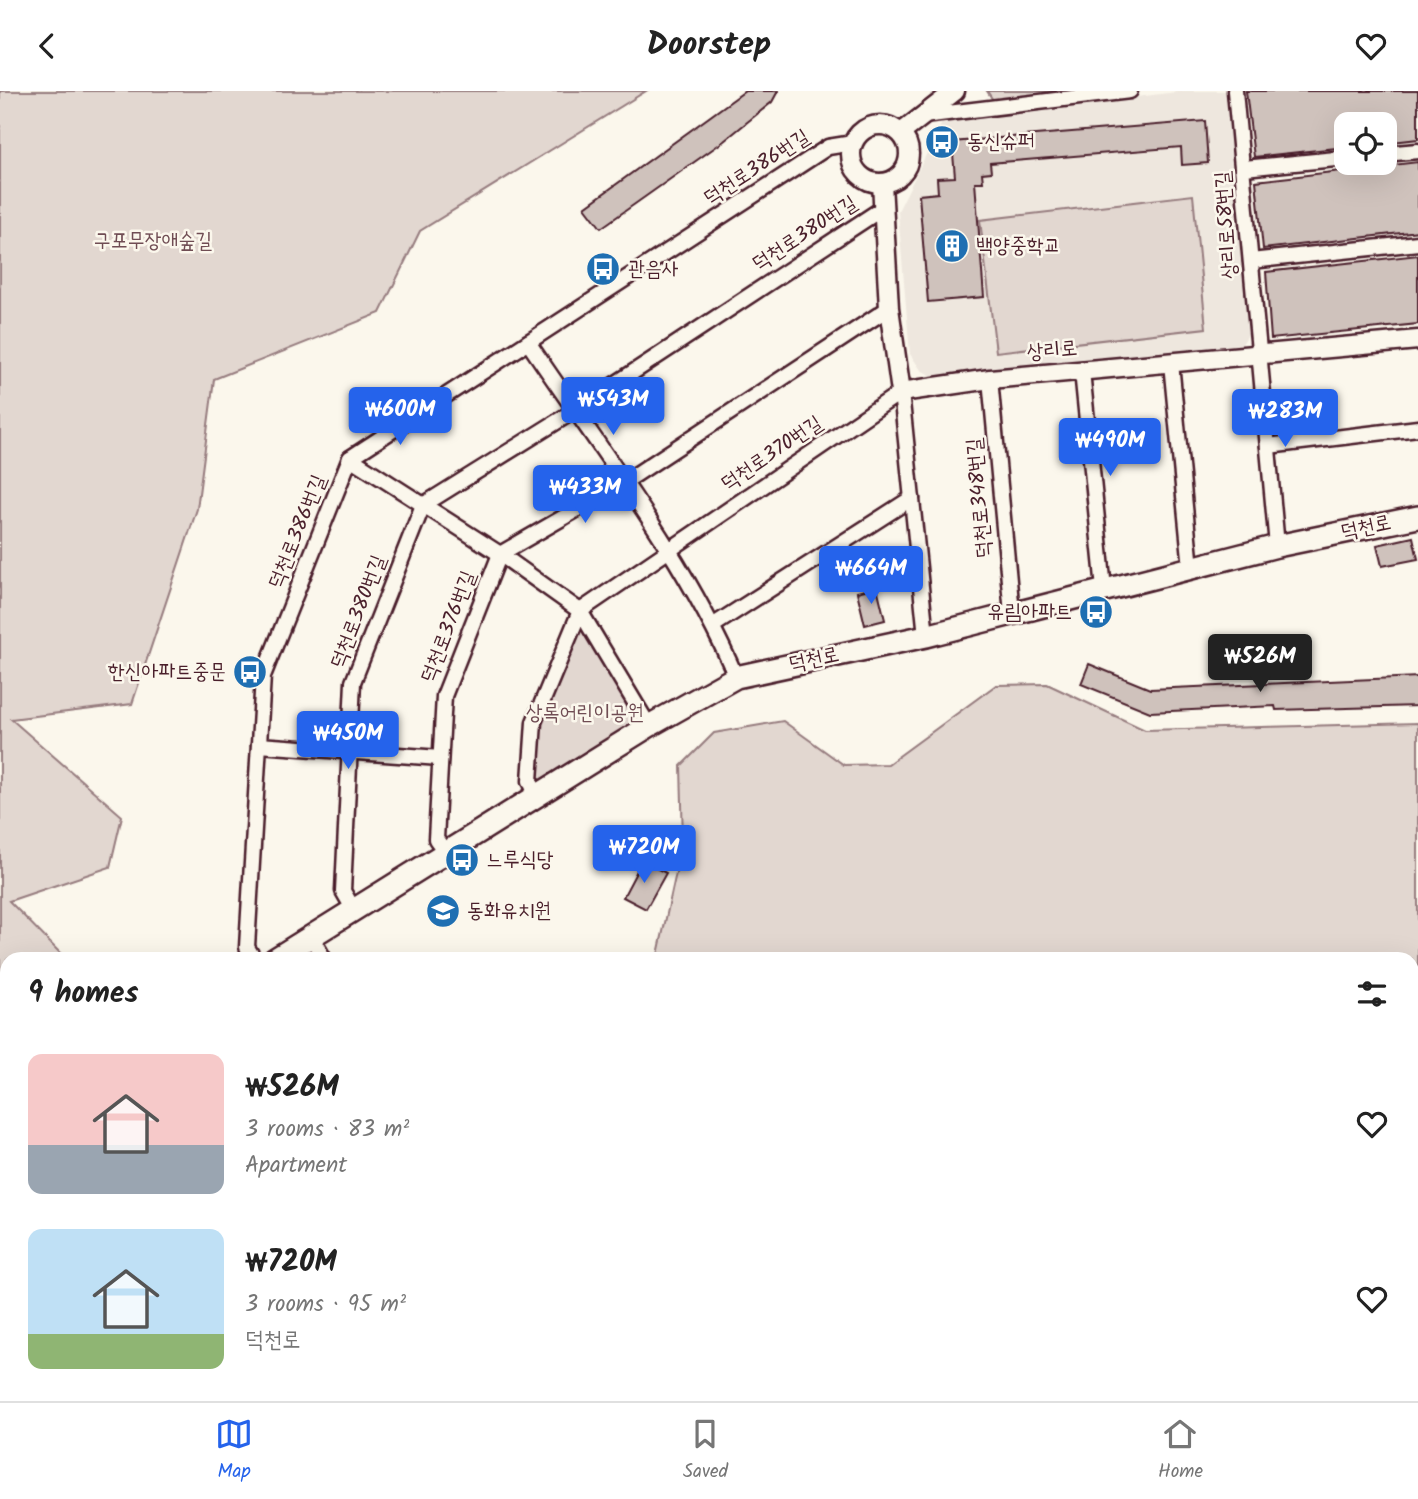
<!DOCTYPE html>
<html lang="en">
<head>
<meta charset="utf-8">
<style>
	:root { --surface:#fff; --page:#f2f2f2; --text:#222; --muted:#767676; --line:#e0e0e0; --accent:#2563eb }
	body { margin:0; font-family:Kalam,"Poor Story",sans-serif; background:var(--page); color:var(--text); height:100vh; display:flex; flex-direction:column; font-size:26px; white-space:nowrap }
	* { box-sizing:border-box; margin:0 }
	p { font-size:23px; color:var(--muted) }
	.icon { flex:none; width:38px; height:38px; fill:none; stroke:currentColor; stroke-width:2; stroke-linecap:round; stroke-linejoin:round }
	.map { position:relative; flex:1; overflow:hidden }
	.drawer { position:absolute; left:0px; top:861px; width:1419px; height:450px; display:flex; flex-direction:column; background:var(--surface); border-radius:21px 21px 0 0; box-shadow:0 7px 28px #0002 }
	.drawer>* { flex:none }
	.buttons { position:absolute; left:1334px; top:21px; display:grid; gap:14px }
	.buttons a { display:grid; place-items:center; width:63px; height:63px; border-radius:14px; background:var(--surface); box-shadow:0 7px 28px #0002; font-size:35px }
	.price { position:absolute; translate:-50% -60px; padding:0 16px; border-radius:7px; background:var(--accent); color:#fff; font-size:23px; line-height:46px; filter:drop-shadow(0 2px 4px #0008) }
	.price::after { content:''; position:absolute; left:50%; top:42px; width:21px; height:16px; margin-left:-10px; background:inherit; clip-path:polygon(0 0,100% 0,50% 100%) }
	.price.current { background:#222; color:#fff }
	ul { padding:0; list-style:none }
	li { display:flex; align-items:center; gap:21px; height:175px; padding:0 28px }
	li span { display:grid; place-items:center; flex:none; width:196px; height:140px; border-radius:14px; color:#555 }
	li>.icon { margin-inline-start:auto }
	span .icon { width:84px; height:84px; fill:#fffc; stroke-width:1 }
	li b { font-size:30px }
	h2 { display:flex; justify-content:space-between; align-items:center; height:84px; padding:0 28px; font-size:30px }
	header { display:flex; justify-content:space-between; align-items:center; height:91px; padding:0 28px; background:var(--surface); font-size:32px; font-weight:700 }
	.tab-bar { display:flex; justify-content:space-around; align-items:center; height:98px; border-top:2px solid var(--line); background:var(--surface); font-size:19px; color:var(--muted) }
	.tab-bar a { display:grid; justify-items:center; gap:4px }
	.tab-bar .current { color:var(--accent) }
	.map>svg:first-child { display:block }
	.built { fill:#eee7de }
	.green { fill:#e2d7d0; stroke:#967b7e; stroke-width:2 }
	.building { fill:#cfc2bc; stroke:#4a1f2b; stroke-width:2 }
	.lines { fill:none; stroke-linecap:round; stroke-linejoin:round }
	.trunk-tunnel { stroke:#d8ccc5; stroke-width:24; stroke-dasharray:24 12; stroke-linecap:butt }
	.minor-casing { stroke:#4a1f2b; stroke-width:19 }
	.tertiary-casing { stroke:#4a1f2b; stroke-width:23 }
	.secondary-casing { stroke:#4a1f2b; stroke-width:26 }
	.minor { stroke:#fbf7ec; stroke-width:14 }
	.tertiary { stroke:#fbf7ec; stroke-width:18 }
	.secondary { stroke:#fbf7ec; stroke-width:21 }
	.labels { text-anchor:middle; dominant-baseline:central; stroke-width:5; stroke-linejoin:round; paint-order:stroke }
	.poi-label { font-size:21px; fill:#4a1f2b; stroke:#fbf7ec; text-anchor:start }
	.street-label { font-size:21px; fill:#4a1f2b; stroke:#fbf7ec }
	.park-label { font-size:21px; fill:#704d54; stroke:#fbf7ec }
</style>
</head>
<body>
<header><svg class="icon" aria-label="back" viewBox="0 0 24 24"><path d="M15 5l-7 7 7 7"/></svg>Doorstep<svg class="icon" aria-label="heart" viewBox="0 0 24 24"><path d="M12 20l-8-8c-3-5 5-10 8-4 3-6 11-1 8 4z"/></svg></header>
<div class="map">
<svg width="1418" height="1310" viewBox="0 0 1418 1310">
	<rect width="100%" height="100%" fill="#fbf7ec"/>
	<filter id="ink" filterUnits="userSpaceOnUse"><feTurbulence type="fractalNoise" baseFrequency=".0143" numOctaves="2"/><feDisplacementMap in="SourceGraphic" scale="14" xChannelSelector="R" yChannelSelector="G"/><feConvolveMatrix kernelMatrix="1 2 1 2 8 2 1 2 1" color-interpolation-filters="sRGB"/></filter>
	<g filter="url(#ink)">
		<path class="built" d="M 1185,0 L 1225,0 L 1230,9 L 1248,244 L 1240,256 L 937,288 L 921,279 L 910,263 L 898,120 L 943,30 Z"/>
		<g class="green">
			<path d="M 0,0 L 646,0 L 420,140 L 380,222 L 214,288 L 197,418 L 132,613 L 11,628 L 122,725 L 110,776 L 9,810 L 66,868 L 7,868 L 7,991 L 0,991 Z"/>
			<path d="M 987,0 L 1068,0 L 993,9 Z"/>
			<path d="M 1193,104 L 1206,237 L 996,261 L 980,129 Z"/>
			<path d="M 579,527 L 643,635 L 539,700 C 517,648 558,576 579,527 Z"/>
			<path d="M 1047,593 L 1145,639 L 1418,632 L 1418,958 L 1412,962 L 1412,868 L 657,868 L 683,750 L 681,675 L 714,642 L 783,630 L 844,674 L 888,673 L 996,594 Z"/>
			<path d="M 574,1304 L 1131,1304 L 1129,1310 L 573,1310 Z"/>
		</g>
		<g class="building">
			<path d="M 745,0 L 778,0 L 772,11 L 724,50 L 601,137 L 585,116 Z"/>
			<path d="M 1246,0 L 1418,0 L 1418,48 L 1384,52 L 1384,33 L 1346,33 L 1346,56 L 1254,66 Z"/>
			<path d="M 1205,30 L 1208,72 L 1182,74 L 1181,56 L 990,72 L 991,81 L 982,82 L 983,91 L 975,91 L 984,206 L 928,211 L 919,104 L 938,102 L 937,87 L 955,86 L 952,51 Z"/>
			<path d="M 1418,71 L 1418,140 L 1263,158 L 1256,90 Z"/>
			<path d="M 1418,164 L 1418,233 L 1271,248 L 1266,181 Z"/>
			<path d="M 1413,446 L 1418,468 L 1382,475 L 1377,454 Z"/>
			<path d="M 877,496 L 885,529 L 865,534 L 857,501 Z"/>
			<path d="M 1089,573 L 1150,598 L 1418,586 L 1418,615 L 1276,619 L 1275,615 L 1150,621 L 1081,593 Z"/>
			<path d="M 642,770 L 666,782 L 646,818 L 623,806 Z"/>
		</g>
		<g class="lines">
			<g class="trunk-tunnel">
				<path d="M 0,1167 L 7,1167"/>
				<path d="M 0,1201 L 7,1201"/>
				<path d="M 968,1304 L 1027,1310"/>
				<path d="M 1300,1304 L 1360,1310"/>
			</g>
			<g class="minor-casing">
				<g id="minor">
					<path d="M 1235,0 L 1277,455"/>
					<path d="M 923,25 L 1130,0"/>
					<path d="M 1384,63 L 1418,60"/>
					<path d="M 1244,77 L 1346,67"/>
					<path d="M 1251,170 L 1418,152"/>
					<path d="M 528,251 C 601,360 685,466 736,586"/>
					<path d="M 1171,272 L 1191,477"/>
					<path d="M 1082,280 L 1104,498"/>
					<path d="M 990,288 L 1012,522"/>
					<path d="M 1268,355 L 1418,337"/>
					<path d="M 350,367 L 500,463 L 580,520 L 649,635"/>
					<path d="M 714,534 L 912,407"/>
					<path d="M 259,654 L 440,667"/>
					<path d="M 537,706 L 530,690 L 534,631 L 580,520 L 901,301 L 926,545"/>
					<path d="M 447,763 L 436,748 L 444,605 L 500,463 L 623,392 L 889,217"/>
					<path d="M 355,821 L 343,800 L 353,591 L 423,414 L 574,320 L 883,117"/>
					<path d="M 312,847 L 324,868"/>
					<path d="M 254,868 L 247,856 L 263,585 L 350,367 L 828,56 L 853,52"/>
					<path d="M 1412,1196 L 1418,1189"/>
					<path d="M 359,1304 L 360,1310"/>
					<path d="M 1331,1310 L 1335,1304"/>
				</g>
			</g>
			<g class="tertiary-casing">
				<g id="tertiary">
					<circle cx="880" cy="63" r="29"/>
					<path d="M 901,42 L 955,0"/>
					<path d="M 882,92 L 889,217 L 901,301 L 990,288 L 1418,249"/>
				</g>
			</g>
			<g class="secondary-casing">
				<path id="secondary" d="M 275,868 L 649,635 L 736,586 L 926,545 L 1277,455 L 1418,426"/>
			</g>
			<use href="#minor" class="minor"/>
			<use href="#tertiary" class="tertiary"/>
			<use href="#secondary" class="secondary"/>
		</g>
	</g>
	<defs>
		<g id="bus-disc" transform="scale(1.75)"><circle r="9.5" fill="#1f6fb2" stroke="#fbf7ec"/><path d="M-5-6H5V4H4V6H2V4H-2V6H-4V4H-5ZM-3.5-4V0h7V-4ZM-3.5 1.2v1.5H-2V1.2ZM2 1.2v1.5H3.5V1.2Z" fill="#fff"/></g>
		<g id="building-disc" transform="scale(1.75)"><circle r="9.5" fill="#1f6fb2" stroke="#fbf7ec"/><path d="M-4-6H4V6H1V3H-1V6H-4ZM-2.5-4.3h1.7v1.8h-1.7ZM.8-4.3h1.7v1.8H.8ZM-2.5-1h1.7V.8h-1.7ZM.8-1h1.7V.8H.8Z" fill="#fff"/></g>
		<g id="school-disc" transform="scale(1.75)"><circle r="9.5" fill="#1f6fb2" stroke="#fbf7ec"/><path d="M0-5L7-2L0 1L-7-2ZM-4 1L0 2.5L4 1V4Q0 6-4 4Z" fill="#fff"/></g>
	</defs>
	<g fill-rule="evenodd">
		<use href="#bus-disc" x="942" y="51"/>
		<use href="#building-disc" x="952" y="155"/>
		<use href="#bus-disc" x="603" y="178"/>
		<use href="#bus-disc" x="1096" y="521"/>
		<use href="#bus-disc" x="250" y="581"/>
		<use href="#bus-disc" x="462" y="769"/>
		<use href="#school-disc" x="443" y="820"/>
	</g>
	<g class="labels">
		<g class="poi-label">
			<text x="967" y="51">동신슈퍼</text>
			<text x="976" y="155">백양중학교</text>
			<text x="628" y="178">관음사</text>
			<text x="1072" y="521" text-anchor="end">유림아파트</text>
			<text x="226" y="581" text-anchor="end">한신아파트중문</text>
			<text x="486" y="769">느루식당</text>
			<text x="467" y="820">동화유치원</text>
		</g>
		<g class="street-label">
			<text transform="translate(757 77) rotate(-33)">덕천로386번길</text>
			<text transform="translate(1227 134) rotate(-94)">상리로58번길</text>
			<text transform="translate(805 143) rotate(-33)">덕천로380번길</text>
			<text transform="translate(1052 260) rotate(-5)">상리로</text>
			<text transform="translate(772 363) rotate(-34)">덕천로370번길</text>
			<text transform="translate(980 407) rotate(-95)">덕천로348번길</text>
			<text transform="translate(1366 437) rotate(-12)">덕천로</text>
			<text transform="translate(298 441) rotate(-68)">덕천로386번길</text>
			<text transform="translate(359 521) rotate(-69)">덕천로380번길</text>
			<text transform="translate(449 536) rotate(-69)">덕천로376번길</text>
			<text transform="translate(814 569) rotate(-12)">덕천로</text>
		</g>
		<g class="park-label">
			<text x="153" y="150">구포무장애숲길</text>
			<text x="585" y="622">상록어린이공원</text>
		</g>
	</g>
</svg>
<div class="buttons">
<a><svg class="icon" aria-label="locate" viewBox="0 0 24 24"><circle cx="12" cy="12" r="6"/><path d="M12 2v4M12 18v4M2 12h4M18 12h4"/></svg></a>
</div>
<b class="price" style="left:613px;top:346px">₩543M</b>
<b class="price" style="left:400px;top:356px">₩600M</b>
<b class="price" style="left:1285px;top:358px">₩283M</b>
<b class="price" style="left:1110px;top:387px">₩490M</b>
<b class="price" style="left:585px;top:434px">₩433M</b>
<b class="price" style="left:871px;top:515px">₩664M</b>
<b class="price current" style="left:1260px;top:603px">₩526M</b>
<b class="price" style="left:348px;top:680px">₩450M</b>
<b class="price" style="left:644px;top:794px">₩720M</b>
<section class="drawer">
<h2>9 homes<svg class="icon" aria-label="filters" viewBox="0 0 24 24"><path d="M4 7h16M4 17h16"/><circle cx="9" cy="7" r="2"/><circle cx="15" cy="17" r="2"/></svg></h2>
<ul>
<li><span style="background:linear-gradient(#f6c9c9 65%,#9aa5b1 0)"><svg class="icon" aria-label="home" viewBox="0 0 24 24"><path d="M3 11l9-7 9 7M6 9v11h12V9"/></svg></span><div><b>₩526M</b><p>3 rooms · 83 m²</p><p>Apartment</p></div><svg class="icon" aria-label="heart" viewBox="0 0 24 24"><path d="M12 20l-8-8c-3-5 5-10 8-4 3-6 11-1 8 4z"/></svg></li>
<li><span style="background:linear-gradient(#bfe0f5 75%,#8fb573 0)"><svg class="icon" aria-label="home" viewBox="0 0 24 24"><path d="M3 11l9-7 9 7M6 9v11h12V9"/></svg></span><div><b>₩720M</b><p>3 rooms · 95 m²</p><p>덕천로</p></div><svg class="icon" aria-label="heart" viewBox="0 0 24 24"><path d="M12 20l-8-8c-3-5 5-10 8-4 3-6 11-1 8 4z"/></svg></li>
</ul>
</section>
</div>
<nav class="tab-bar">
<a class="current"><svg class="icon" aria-label="map" viewBox="0 0 24 24"><path d="M3 6l6-2 6 2 6-2v14l-6 2-6-2-6 2zM9 4v14M15 6v14"/></svg>Map</a>
<a><svg class="icon" aria-label="saved" viewBox="0 0 24 24"><path d="M7 4h10v16l-5-4-5 4z"/></svg>Saved</a>
<a><svg class="icon" aria-label="home" viewBox="0 0 24 24"><path d="M3 11l9-7 9 7M6 9v11h12V9"/></svg>Home</a>
</nav>
</body>
</html>
